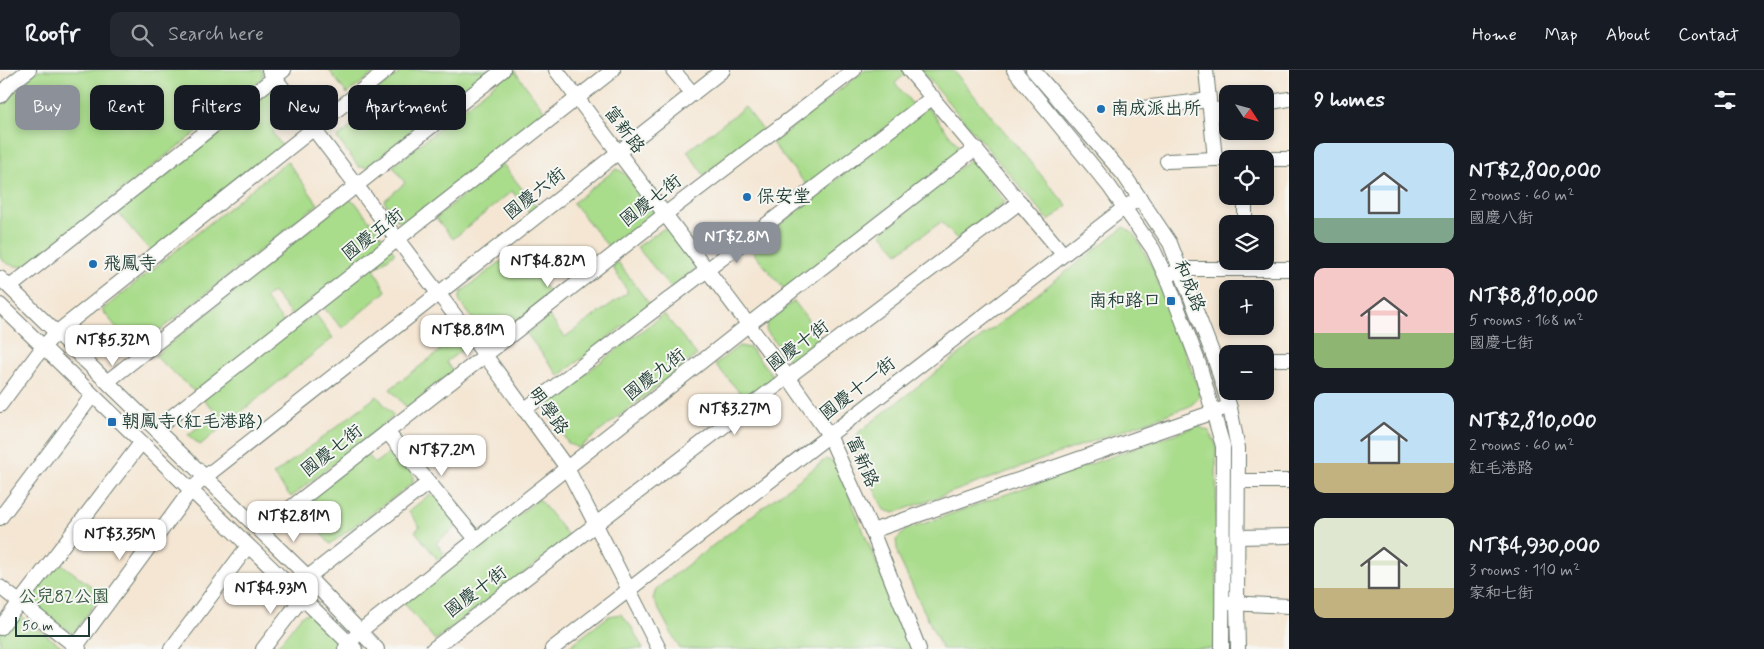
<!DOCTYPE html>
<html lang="en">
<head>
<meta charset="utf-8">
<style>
	:root { --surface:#171b24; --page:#242831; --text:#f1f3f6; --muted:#9ea1a6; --line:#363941; --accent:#8c9099 }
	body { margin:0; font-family:Mynerve,"LXGW WenKai TC",sans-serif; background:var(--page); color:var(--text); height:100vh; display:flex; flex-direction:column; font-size:19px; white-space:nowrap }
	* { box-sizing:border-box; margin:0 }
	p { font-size:16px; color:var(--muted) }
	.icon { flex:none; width:28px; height:28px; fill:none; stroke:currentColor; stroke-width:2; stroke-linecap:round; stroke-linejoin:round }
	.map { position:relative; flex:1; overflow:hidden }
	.details { display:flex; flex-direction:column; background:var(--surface); width:475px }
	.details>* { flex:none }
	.hud { position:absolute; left:15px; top:15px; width:475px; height:45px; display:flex; gap:10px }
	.needle { width:32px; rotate:126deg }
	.controls { position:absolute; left:1219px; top:15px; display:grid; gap:10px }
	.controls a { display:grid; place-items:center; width:55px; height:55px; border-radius:10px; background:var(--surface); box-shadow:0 2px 8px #0003; font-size:25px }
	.scale { position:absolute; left:15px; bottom:12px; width:75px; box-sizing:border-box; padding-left:5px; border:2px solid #1f3d34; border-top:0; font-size:14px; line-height:18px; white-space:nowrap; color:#1f3d34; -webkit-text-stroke:4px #f6f6f2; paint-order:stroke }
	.price { position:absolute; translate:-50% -42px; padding:0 11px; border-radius:10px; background:#fff; color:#222; font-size:16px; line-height:32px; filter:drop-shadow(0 1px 2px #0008) }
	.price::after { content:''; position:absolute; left:50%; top:30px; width:15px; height:11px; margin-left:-8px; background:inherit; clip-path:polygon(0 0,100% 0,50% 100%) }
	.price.active { background:var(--accent); color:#fff }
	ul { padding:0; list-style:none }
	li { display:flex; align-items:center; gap:15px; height:125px; padding:0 25px }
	li span { display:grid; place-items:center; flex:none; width:140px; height:100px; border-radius:10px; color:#555 }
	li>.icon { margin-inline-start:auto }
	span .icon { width:60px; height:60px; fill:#fffc; stroke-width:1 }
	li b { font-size:21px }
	h2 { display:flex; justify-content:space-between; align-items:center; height:60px; padding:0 25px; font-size:21px }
	.chip { padding:0 18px; border-radius:10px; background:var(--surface); box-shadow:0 2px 8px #0003; font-size:18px; line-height:45px }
	.chip.active { background:var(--accent); color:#fff }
	header { display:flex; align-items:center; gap:30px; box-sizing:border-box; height:70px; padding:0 25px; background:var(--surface); border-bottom:1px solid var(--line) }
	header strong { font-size:24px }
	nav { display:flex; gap:28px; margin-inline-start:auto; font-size:18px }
	.search { width:350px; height:45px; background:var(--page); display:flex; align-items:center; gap:12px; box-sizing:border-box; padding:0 18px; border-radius:10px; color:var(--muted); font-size:19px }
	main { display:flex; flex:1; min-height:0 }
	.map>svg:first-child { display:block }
	.green { fill:#a9dc8b; stroke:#648c60 }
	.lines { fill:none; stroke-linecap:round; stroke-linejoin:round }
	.minor-casing { stroke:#6a786c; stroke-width:16 }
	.minor { stroke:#fff; stroke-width:14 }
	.poi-dot { fill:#1f6fb2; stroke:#f6f6f2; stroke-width:2 }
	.labels { text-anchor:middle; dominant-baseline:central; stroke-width:4; stroke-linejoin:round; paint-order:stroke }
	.poi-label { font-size:18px; fill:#1f3d34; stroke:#f6f6f2; text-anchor:start }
	.street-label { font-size:18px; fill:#1f3d34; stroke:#f6f6f2 }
	.park-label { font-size:18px; fill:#3b5d45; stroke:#f6f6f2 }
</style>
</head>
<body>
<header>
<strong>Roofr</strong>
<div class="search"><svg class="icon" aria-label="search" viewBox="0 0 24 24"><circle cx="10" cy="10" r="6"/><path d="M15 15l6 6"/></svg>Search here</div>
<nav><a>Home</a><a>Map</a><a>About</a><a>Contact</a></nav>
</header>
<main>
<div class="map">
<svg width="1289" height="579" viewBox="0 0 1289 579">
	<rect width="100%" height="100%" fill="#f6f6f2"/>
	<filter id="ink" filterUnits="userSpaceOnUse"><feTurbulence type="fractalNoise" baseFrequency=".02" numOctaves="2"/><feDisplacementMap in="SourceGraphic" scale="10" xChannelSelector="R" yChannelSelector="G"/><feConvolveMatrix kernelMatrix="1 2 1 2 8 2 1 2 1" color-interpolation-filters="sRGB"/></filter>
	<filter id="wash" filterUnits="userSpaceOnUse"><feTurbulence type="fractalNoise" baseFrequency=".0096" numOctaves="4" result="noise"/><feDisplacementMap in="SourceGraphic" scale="20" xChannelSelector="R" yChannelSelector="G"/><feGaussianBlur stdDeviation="1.12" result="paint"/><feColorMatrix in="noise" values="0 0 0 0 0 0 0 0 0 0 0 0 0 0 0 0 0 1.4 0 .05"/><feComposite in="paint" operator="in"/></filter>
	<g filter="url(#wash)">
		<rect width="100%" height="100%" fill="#f4e6d3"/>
		<g class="green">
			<path d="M 38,0 L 262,0 L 263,1 L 262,8 L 254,17 L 25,196 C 14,197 8,195 0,188 L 0,37 L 25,9 Z"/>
			<path d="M 329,0 L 378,0 L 347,24 Z"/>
			<path d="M 403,0 L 489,0 L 368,97 L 359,97 L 337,68 L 361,49 L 354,39 Z"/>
			<path d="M 512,0 L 514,0 L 546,43 L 407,153 L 398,151 L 384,131 L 405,113 L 393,96 Z"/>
			<path d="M 865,0 L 907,0 L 909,1 L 895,13 L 914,36 L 808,117 L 772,73 Z"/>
			<path d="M 921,0 L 953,0 L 1067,136 L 1049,151 Z"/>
			<path d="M 270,19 L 277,22 L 292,46 L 272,62 L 283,77 L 153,184 L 117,142 Z"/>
			<path d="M 745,37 L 763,60 L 704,105 L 687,81 Z"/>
			<path d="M 927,37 L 962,80 L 784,219 L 750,179 Z"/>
			<path d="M 970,89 L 1005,132 L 957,169 L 941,152 L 898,183 L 881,163 Z"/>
			<path d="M 287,91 L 318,134 L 135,280 L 102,240 Z"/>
			<path d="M 502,93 L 537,138 L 529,143 L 512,121 L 453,169 L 436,148 Z"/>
			<path d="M 616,99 L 623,102 L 653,140 L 653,146 L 611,180 L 573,133 Z"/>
			<path d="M 347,129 L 355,132 L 395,183 L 374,199 L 386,221 L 342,258 L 314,227 L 292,246 L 273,222 L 265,228 L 291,262 L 315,243 L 333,268 L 200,375 L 188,365 L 217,342 L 155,286 Z"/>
			<path d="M 1124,157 L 1134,164 L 1152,196 L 1199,320 L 1199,328 L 1190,336 L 894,443 L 884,440 L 852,372 L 860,361 Z"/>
			<path d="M 663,159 L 671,160 L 696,191 L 694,200 L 671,218 L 637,177 Z"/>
			<path d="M 516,180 L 552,226 L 496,269 L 486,267 L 459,230 L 461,222 Z"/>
			<path d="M 618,192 L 650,235 L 559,306 L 527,264 L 549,246 L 565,267 L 628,222 L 612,196 Z"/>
			<path d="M 794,231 L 824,271 L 798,292 L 790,292 L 766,260 L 767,252 Z"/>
			<path d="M 664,244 L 697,285 L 579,378 L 569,374 L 546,341 L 548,332 Z"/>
			<path d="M 453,260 L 466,277 L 446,292 L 453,301 L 407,338 L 390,319 L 440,281 L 435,274 Z"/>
			<path d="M 739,276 L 750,278 L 773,306 L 770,315 L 749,333 L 715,294 Z"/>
			<path d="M 377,326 L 394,346 L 291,427 L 273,405 Z"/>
			<path d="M 1197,356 L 1209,361 L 1216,374 L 1217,562 L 1214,577 L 1212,579 L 942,579 L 898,486 L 896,470 L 906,460 Z"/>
			<path d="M 394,379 L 413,405 L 413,413 L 330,474 L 299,437 L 366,383 L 375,393 Z"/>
			<path d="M 826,389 L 836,393 L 911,579 L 680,579 L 653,529 L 656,519 Z"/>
			<path d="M 429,425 L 436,425 L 457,456 L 436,473 L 445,484 L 438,490 L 415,461 L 420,457 L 409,441 Z"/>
			<path d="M 539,429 L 570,468 L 435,570 L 404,533 Z"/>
			<path d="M 56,490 L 102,524 L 73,564 L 27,530 Z"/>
			<path d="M 16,543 L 64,578 L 63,579 L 0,579 L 0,564 Z"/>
			<path d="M 311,543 L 339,570 L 339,579 L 275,579 L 302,545 Z"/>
			<path d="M 621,544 L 631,556 L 643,579 L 566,579 L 609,546 Z"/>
		</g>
	</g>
	<g filter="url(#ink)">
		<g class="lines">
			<g class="minor-casing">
				<g id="minor">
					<path d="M 269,0 L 485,285 L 567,398 L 659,579"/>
					<path d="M 556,0 L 788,307 L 829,365 L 872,461 L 919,579"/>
					<path d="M 673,0 L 693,24"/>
					<path d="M 909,0 L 1063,184"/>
					<path d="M 1014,0 L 1109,116 L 1153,179 L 1166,207 L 1199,294 L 1223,376 L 1222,579"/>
					<path d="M 1033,0 L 1124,105 L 1170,173 L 1215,290 L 1230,338 L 1238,378 L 1237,534 L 1238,579"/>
					<path d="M 1206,0 L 1215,89 L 1228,89"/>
					<path d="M 0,26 L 8,16 L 29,0"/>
					<path d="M 1265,33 L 1289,29"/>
					<path d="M 1143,38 L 1209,30"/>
					<path d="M 1211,41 L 1228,38"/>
					<path d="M 1265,89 L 1289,89"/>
					<path d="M 1167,91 L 1215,89"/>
					<path d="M 1245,154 L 1245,126"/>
					<path d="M 1173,203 L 1180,199 L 1289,199"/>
					<path d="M 0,208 L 308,507 L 377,579"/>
					<path d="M 10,217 L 284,0"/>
					<path d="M 0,235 L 355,579"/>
					<path d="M 1265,289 L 1289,289"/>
					<path d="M 108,311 L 503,0"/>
					<path d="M 0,335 L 43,277 L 56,263 L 387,0"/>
					<path d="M 524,340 L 933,27"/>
					<path d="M 156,359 L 613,0"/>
					<path d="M 387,362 L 476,469"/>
					<path d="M 1238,411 L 1289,411"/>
					<path d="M 0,448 L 92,326"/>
					<path d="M 261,461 L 664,145 L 854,0"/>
					<path d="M 872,461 L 1222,339"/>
					<path d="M 1237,467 L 1289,466"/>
					<path d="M 308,507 L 428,413"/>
					<path d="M 0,517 L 79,579"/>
					<path d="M 1229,533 L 1289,536"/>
					<path d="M 0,558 L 141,373"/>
					<path d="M 74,579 L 191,420 L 205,407 L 723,0"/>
					<path d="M 171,579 L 248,476"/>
					<path d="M 263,579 L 302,528"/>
					<path d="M 345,579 L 359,562 L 748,255 L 976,78"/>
					<path d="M 433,579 L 788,307 L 1020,132"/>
					<path d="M 552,579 L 1124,138 L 1140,128"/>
				</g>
			</g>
			<use href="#minor" class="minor"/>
		</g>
	</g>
	<g class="poi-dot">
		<circle cx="1101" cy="39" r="5"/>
		<circle cx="747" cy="127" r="5"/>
		<circle cx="93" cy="194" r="5"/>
		<rect x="1166" y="226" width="10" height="10" rx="2.5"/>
		<rect x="107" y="347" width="10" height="10" rx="2.5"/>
	</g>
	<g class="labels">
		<g class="poi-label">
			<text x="1111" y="39">南成派出所</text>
			<text x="757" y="127">保安堂</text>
			<text x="103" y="194">飛鳳寺</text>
			<text x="1161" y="231" text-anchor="end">南和路口</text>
			<text x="122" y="352">朝鳳寺(紅毛港路)</text>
		</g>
		<g class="street-label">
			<text transform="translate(624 60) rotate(53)">富新路</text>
			<text transform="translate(535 124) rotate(-38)">國慶六街</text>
			<text transform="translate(651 131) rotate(-38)">國慶七街</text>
			<text transform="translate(373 165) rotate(-38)">國慶五街</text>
			<text transform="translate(1189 216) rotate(68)">和成路</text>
			<text transform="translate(798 276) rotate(-37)">國慶十街</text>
			<text transform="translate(655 305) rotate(-38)">國慶九街</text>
			<text transform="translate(858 319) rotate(-38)">國慶十一街</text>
			<text transform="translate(548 341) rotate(54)">明學路</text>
			<text transform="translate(332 381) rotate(-38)">國慶七街</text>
			<text transform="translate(862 392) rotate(66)">富新路</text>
			<text transform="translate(476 522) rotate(-37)">國慶十街</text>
		</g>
		<g class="park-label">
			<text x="64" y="527">公兒82公園</text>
		</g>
	</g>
</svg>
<div class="controls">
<a><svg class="needle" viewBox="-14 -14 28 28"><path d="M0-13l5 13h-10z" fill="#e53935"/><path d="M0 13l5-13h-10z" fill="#9ea1a6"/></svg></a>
<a><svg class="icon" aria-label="locate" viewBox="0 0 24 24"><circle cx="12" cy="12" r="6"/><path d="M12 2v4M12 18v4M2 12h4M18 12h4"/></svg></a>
<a><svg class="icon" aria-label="layers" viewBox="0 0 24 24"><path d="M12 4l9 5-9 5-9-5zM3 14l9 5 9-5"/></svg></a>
<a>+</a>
<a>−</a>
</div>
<div class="scale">50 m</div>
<b class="price active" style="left:737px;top:194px">NT$2.8M</b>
<b class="price" style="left:548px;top:218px">NT$4.82M</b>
<b class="price" style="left:468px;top:287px">NT$8.81M</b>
<b class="price" style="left:113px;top:297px">NT$5.32M</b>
<b class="price" style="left:735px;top:366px">NT$3.27M</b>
<b class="price" style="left:442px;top:407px">NT$7.2M</b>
<b class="price" style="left:294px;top:473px">NT$2.81M</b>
<b class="price" style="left:120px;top:491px">NT$3.35M</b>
<b class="price" style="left:271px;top:545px">NT$4.93M</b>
<div class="hud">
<a class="chip active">Buy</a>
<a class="chip">Rent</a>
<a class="chip">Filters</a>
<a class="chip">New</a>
<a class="chip">Apartment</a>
</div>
</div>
<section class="details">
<h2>9 homes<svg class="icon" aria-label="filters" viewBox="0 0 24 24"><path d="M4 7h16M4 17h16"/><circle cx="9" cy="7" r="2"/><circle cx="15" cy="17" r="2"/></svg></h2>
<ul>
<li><span style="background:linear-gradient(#bfe0f5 75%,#7fa58c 0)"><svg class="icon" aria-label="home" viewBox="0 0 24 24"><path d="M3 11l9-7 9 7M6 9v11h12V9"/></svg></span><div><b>NT$2,800,000</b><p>2 rooms · 60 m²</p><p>國慶八街</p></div></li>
<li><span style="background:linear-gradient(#f6c9c9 65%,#8fb573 0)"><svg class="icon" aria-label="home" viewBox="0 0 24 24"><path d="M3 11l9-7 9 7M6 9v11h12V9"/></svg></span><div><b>NT$8,810,000</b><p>5 rooms · 168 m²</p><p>國慶七街</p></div></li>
<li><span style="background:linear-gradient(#bfe0f5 70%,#c2b280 0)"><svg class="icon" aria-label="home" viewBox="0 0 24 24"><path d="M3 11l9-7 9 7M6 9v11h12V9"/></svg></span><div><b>NT$2,810,000</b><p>2 rooms · 60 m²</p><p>紅毛港路</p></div></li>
<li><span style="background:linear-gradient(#dfe7d0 70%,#c2b280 0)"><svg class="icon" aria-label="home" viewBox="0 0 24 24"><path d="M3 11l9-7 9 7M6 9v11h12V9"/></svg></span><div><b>NT$4,930,000</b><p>3 rooms · 110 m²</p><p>家和七街</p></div></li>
</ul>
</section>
</main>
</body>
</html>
